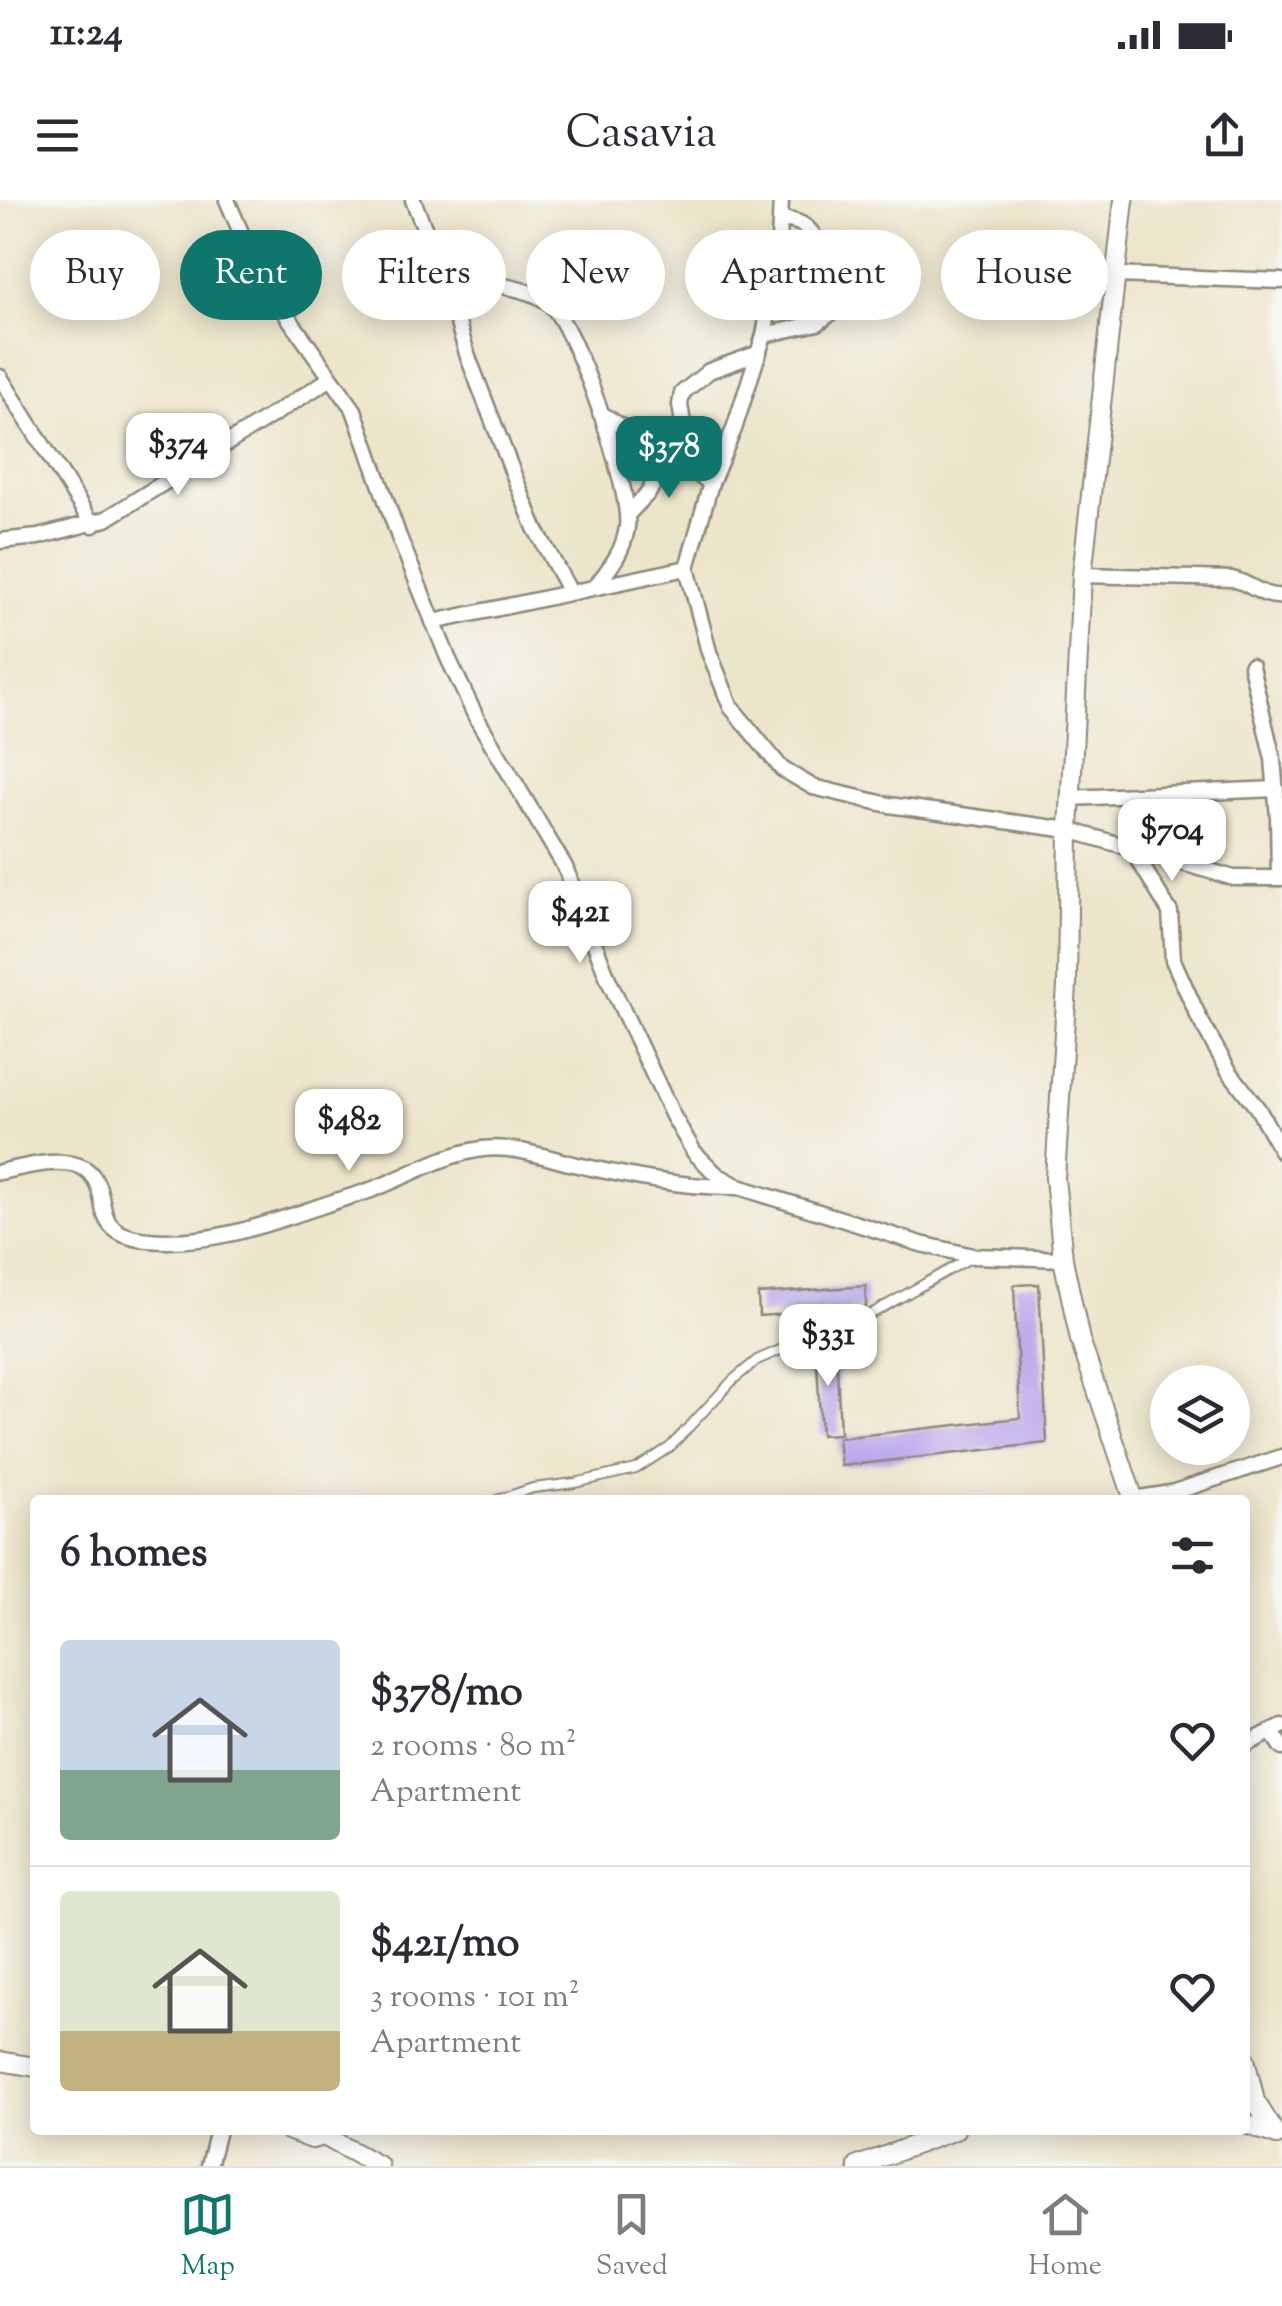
<!DOCTYPE html>
<html lang="en">
<head>
<meta charset="utf-8">
<style>
	:root { --surface:#fff; --page:#f7f7f7; --text:#2b2b33; --muted:#7c7c81; --line:#e1e1e2; --accent:#0f766e }
	body { margin:0; font-family:"Sorts Mill Goudy",serif; background:var(--page); color:var(--text); height:100vh; display:flex; flex-direction:column; font-size:38px; white-space:nowrap }
	* { box-sizing:border-box; margin:0 }
	p { font-size:32px; color:var(--muted) }
	.icon { flex:none; width:55px; height:55px; fill:none; stroke:currentColor; stroke-width:2; stroke-linecap:round; stroke-linejoin:round }
	.map { position:relative; flex:1; overflow:hidden }
	.details { position:absolute; left:30px; top:1295px; width:1220px; height:640px; display:flex; flex-direction:column; background:var(--surface); border-radius:10px; box-shadow:0 5px 25px #0003 }
	.details>* { flex:none }
	.banner { position:absolute; left:30px; top:30px; width:1222px; height:90px; display:flex; gap:20px }
	.tools { position:absolute; left:1150px; top:1165px; display:grid; gap:20px }
	.tools a { display:grid; place-items:center; width:100px; height:100px; border-radius:50%; background:var(--surface); box-shadow:0 5px 25px #0003; font-size:50px }
	.price { position:absolute; translate:-50% -85px; padding:0 22px; border-radius:20px; background:#fff; color:#222; font-size:32px; line-height:65px; filter:drop-shadow(0 2px 5px #0008) }
	.price::after { content:''; position:absolute; left:50%; top:60px; width:30px; height:22px; margin-left:-15px; background:inherit; clip-path:polygon(0 0,100% 0,50% 100%) }
	.price.current { background:var(--accent); color:#fff }
	ul { padding:0; list-style:none }
	li { display:flex; align-items:center; gap:30px; height:250px; padding:0 30px }
	li+li { border-top:2px solid var(--line) }
	li span { display:grid; place-items:center; flex:none; width:280px; height:200px; border-radius:10px; color:#555 }
	li>.icon { margin-inline-start:auto }
	span .icon { width:120px; height:120px; fill:#fffc; stroke-width:1 }
	li b { font-size:42px }
	h2 { display:flex; justify-content:space-between; align-items:center; height:120px; padding:0 30px; font-size:42px }
	.chip { padding:0 35px; border-radius:45px; background:var(--surface); box-shadow:0 5px 25px #0003; font-size:35px; line-height:90px }
	.chip.current { background:var(--accent); color:#fff }
	.status { display:flex; justify-content:space-between; align-items:center; height:70px; padding:0 50px; background:var(--surface); direction:ltr }
	.status svg { height:28px; fill:currentColor }
	header { display:flex; justify-content:space-between; align-items:center; height:130px; padding:0 30px; background:var(--surface); font-size:45px; font-weight:600 }
	.tabs { display:flex; justify-content:space-around; align-items:center; height:140px; border-top:2px solid var(--line); background:var(--surface); font-size:28px; color:var(--muted) }
	.tabs a { display:grid; justify-items:center; gap:5px }
	.tabs .current { color:var(--accent) }
	.map>svg:first-child { display:block }
	.building { fill:#b4a3eb }
	.lines { fill:none; stroke-linecap:round; stroke-linejoin:round }
	.service-casing { stroke:#8c887a; stroke-width:12 }
	.minor-casing { stroke:#8c887a; stroke-width:19 }
	.tertiary-casing { stroke:#8c887a; stroke-width:22 }
	.service { stroke:#fff; stroke-width:8 }
	.minor { stroke:#fff; stroke-width:14 }
	.tertiary { stroke:#fff; stroke-width:18 }
</style>
</head>
<body>
<div class="status"><b>11:24</b><svg viewBox="0 0 49 12"><path d="M0 12V9h3v3zM5 12V6h3v6zM10 12V3h3v9zM15 12V0h3v12zM26 1h20v11H26zM47 4h2v5h-2z"/></svg></div>
<header><svg class="icon" aria-label="menu" viewBox="0 0 24 24"><path d="M4 6h16M4 12h16M4 18h16"/></svg>Casavia<svg class="icon" aria-label="share" viewBox="0 0 24 24"><path d="M12 15V3M7 8l5-5 5 5M5 13v7h14v-7"/></svg></header>
<div class="map">
<svg width="1282" height="1966" viewBox="0 0 1282 1966">
	<rect width="100%" height="100%" fill="#f6f6f2"/>
	<filter id="ink" filterUnits="userSpaceOnUse"><feTurbulence type="fractalNoise" baseFrequency=".01" numOctaves="2"/><feDisplacementMap in="SourceGraphic" scale="20" xChannelSelector="R" yChannelSelector="G"/><feConvolveMatrix kernelMatrix="1 2 1 2 8 2 1 2 1" color-interpolation-filters="sRGB"/></filter>
	<filter id="wash" filterUnits="userSpaceOnUse"><feTurbulence type="fractalNoise" baseFrequency=".0048" numOctaves="4" result="noise"/><feDisplacementMap in="SourceGraphic" scale="40" xChannelSelector="R" yChannelSelector="G"/><feGaussianBlur stdDeviation="2.25" result="paint"/><feColorMatrix in="noise" values="0 0 0 0 0 0 0 0 0 0 0 0 0 0 0 0 0 1.4 0 .05"/><feComposite in="paint" operator="in"/></filter>
	<g filter="url(#wash)">
		<rect width="100%" height="100%" fill="#ede5ca"/>
		<g id="blocks">
			<g class="building">
				<path d="M 1039,1084 L 1047,1243 L 841,1266 L 838,1238 L 1020,1218 L 1014,1085 Z"/>
				<path d="M 866,1086 L 866,1108 L 759,1116 L 758,1094 Z"/>
				<path d="M 836,1143 L 840,1234 L 821,1235 L 816,1145 Z"/>
			</g>
		</g>
	</g>
	<g filter="url(#ink)">
		<use href="#blocks" fill-opacity="0" stroke="#8c887a" stroke-width="2.5"/>
		<g class="lines">
			<g class="service-casing">
				<path id="service" d="M 497,1300 L 533,1288 L 575,1283 L 636,1269 L 670,1247 L 733,1180 L 757,1160 L 796,1143 L 848,1127 L 972,1057"/>
			</g>
			<g class="minor-casing">
				<g id="minor">
					<path d="M 227,0 L 261,79 L 354,210 L 399,337 L 448,458 L 476,517 L 565,667 L 609,781 L 673,916 L 694,952 L 717,975 L 739,987 L 921,1044 L 973,1056 L 1063,1059"/>
					<path d="M 413,0 L 444,77 L 468,157 L 511,268 L 535,328 L 570,392"/>
					<path d="M 781,0 L 778,61 L 764,135 L 734,229 L 711,283 L 687,368 L 709,452 L 731,507 L 782,569 L 813,587 L 889,605 L 1069,630 L 1234,678 L 1282,678"/>
					<path d="M 1115,75 L 1282,81"/>
					<path d="M 444,77 C 470,81 530,86 549,103 C 576,127 632,290 627,327 C 624,351 610,368 595,387"/>
					<path d="M 764,135 L 818,123 L 831,113 C 835,89 825,43 806,27 C 799,21 791,21 782,19"/>
					<path d="M 0,177 L 93,325"/>
					<path d="M 600,213 L 711,283"/>
					<path d="M 691,271 L 680,205 L 682,193 L 709,171 L 759,153"/>
					<path d="M 628,314 L 649,292 L 667,257"/>
					<path d="M 0,341 L 38,337 L 106,319 L 330,179"/>
					<path d="M 1082,375 L 1232,379 C 1251,383 1262,398 1282,396"/>
					<path d="M 433,422 L 687,368"/>
					<path d="M 1251,466 L 1273,559 L 1278,617 L 1279,678"/>
					<path d="M 1070,598 L 1276,589"/>
					<path d="M 1132,649 L 1170,712 L 1173,760 L 1200,820 L 1229,871 L 1258,909 L 1282,952"/>
					<path d="M 0,972 C 23,967 70,954 89,972 C 114,997 86,1034 148,1040 C 213,1046 272,1022 333,1002 C 347,997 362,994 376,988 C 412,974 444,954 483,949 C 512,945 545,957 573,964 C 627,976 683,988 738,987"/>
					<path d="M 1134,1299 L 1171,1293 L 1282,1257"/>
					<path d="M 1272,1533 L 1282,1548"/>
					<path d="M 1245,1545 L 1282,1526"/>
					<path d="M 209,1966 L 218,1930"/>
				</g>
			</g>
			<g class="tertiary-casing">
				<g id="tertiary">
					<path d="M 1124,0 L 1082,375 L 1069,630 L 1067,785 L 1055,978 L 1063,1059 L 1080,1140 L 1134,1300"/>
					<path d="M 1245,1859 L 1255,1901 L 1275,1933"/>
					<path d="M 0,1861 L 35,1867"/>
					<path d="M 1245,1924 L 1277,1935"/>
					<path d="M 288,1930 L 312,1939 L 324,1936 L 379,1966"/>
					<path d="M 858,1966 L 955,1930"/>
				</g>
			</g>
			<use href="#service" class="service"/>
			<use href="#minor" class="minor"/>
			<use href="#tertiary" class="tertiary"/>
		</g>
	</g>
</svg>
<div class="tools">
<a><svg class="icon" aria-label="layers" viewBox="0 0 24 24"><path d="M12 4l9 5-9 5-9-5zM3 14l9 5 9-5"/></svg></a>
</div>
<b class="price" style="left:178px;top:298px">$374</b>
<b class="price current" style="left:669px;top:301px">$378</b>
<b class="price" style="left:1172px;top:684px">$704</b>
<b class="price" style="left:580px;top:766px">$421</b>
<b class="price" style="left:349px;top:974px">$482</b>
<b class="price" style="left:828px;top:1189px">$331</b>
<div class="banner">
<a class="chip">Buy</a>
<a class="chip current">Rent</a>
<a class="chip">Filters</a>
<a class="chip">New</a>
<a class="chip">Apartment</a>
<a class="chip">House</a>
</div>
<section class="details">
<h2>6 homes<svg class="icon" aria-label="filters" viewBox="0 0 24 24"><path d="M4 7h16M4 17h16"/><circle cx="9" cy="7" r="2"/><circle cx="15" cy="17" r="2"/></svg></h2>
<ul>
<li><span style="background:linear-gradient(#c9d6e8 65%,#7fa58c 0)"><svg class="icon" aria-label="home" viewBox="0 0 24 24"><path d="M3 11l9-7 9 7M6 9v11h12V9"/></svg></span><div><b>$378/mo</b><p>2 rooms · 80 m²</p><p>Apartment</p></div><svg class="icon" aria-label="heart" viewBox="0 0 24 24"><path d="M12 20l-8-8c-3-5 5-10 8-4 3-6 11-1 8 4z"/></svg></li>
<li><span style="background:linear-gradient(#dfe7d0 70%,#c2b280 0)"><svg class="icon" aria-label="home" viewBox="0 0 24 24"><path d="M3 11l9-7 9 7M6 9v11h12V9"/></svg></span><div><b>$421/mo</b><p>3 rooms · 101 m²</p><p>Apartment</p></div><svg class="icon" aria-label="heart" viewBox="0 0 24 24"><path d="M12 20l-8-8c-3-5 5-10 8-4 3-6 11-1 8 4z"/></svg></li>
</ul>
</section>
</div>
<nav class="tabs">
<a class="current"><svg class="icon" aria-label="map" viewBox="0 0 24 24"><path d="M3 6l6-2 6 2 6-2v14l-6 2-6-2-6 2zM9 4v14M15 6v14"/></svg>Map</a>
<a><svg class="icon" aria-label="saved" viewBox="0 0 24 24"><path d="M7 4h10v16l-5-4-5 4z"/></svg>Saved</a>
<a><svg class="icon" aria-label="home" viewBox="0 0 24 24"><path d="M3 11l9-7 9 7M6 9v11h12V9"/></svg>Home</a>
</nav>
</body>
</html>
